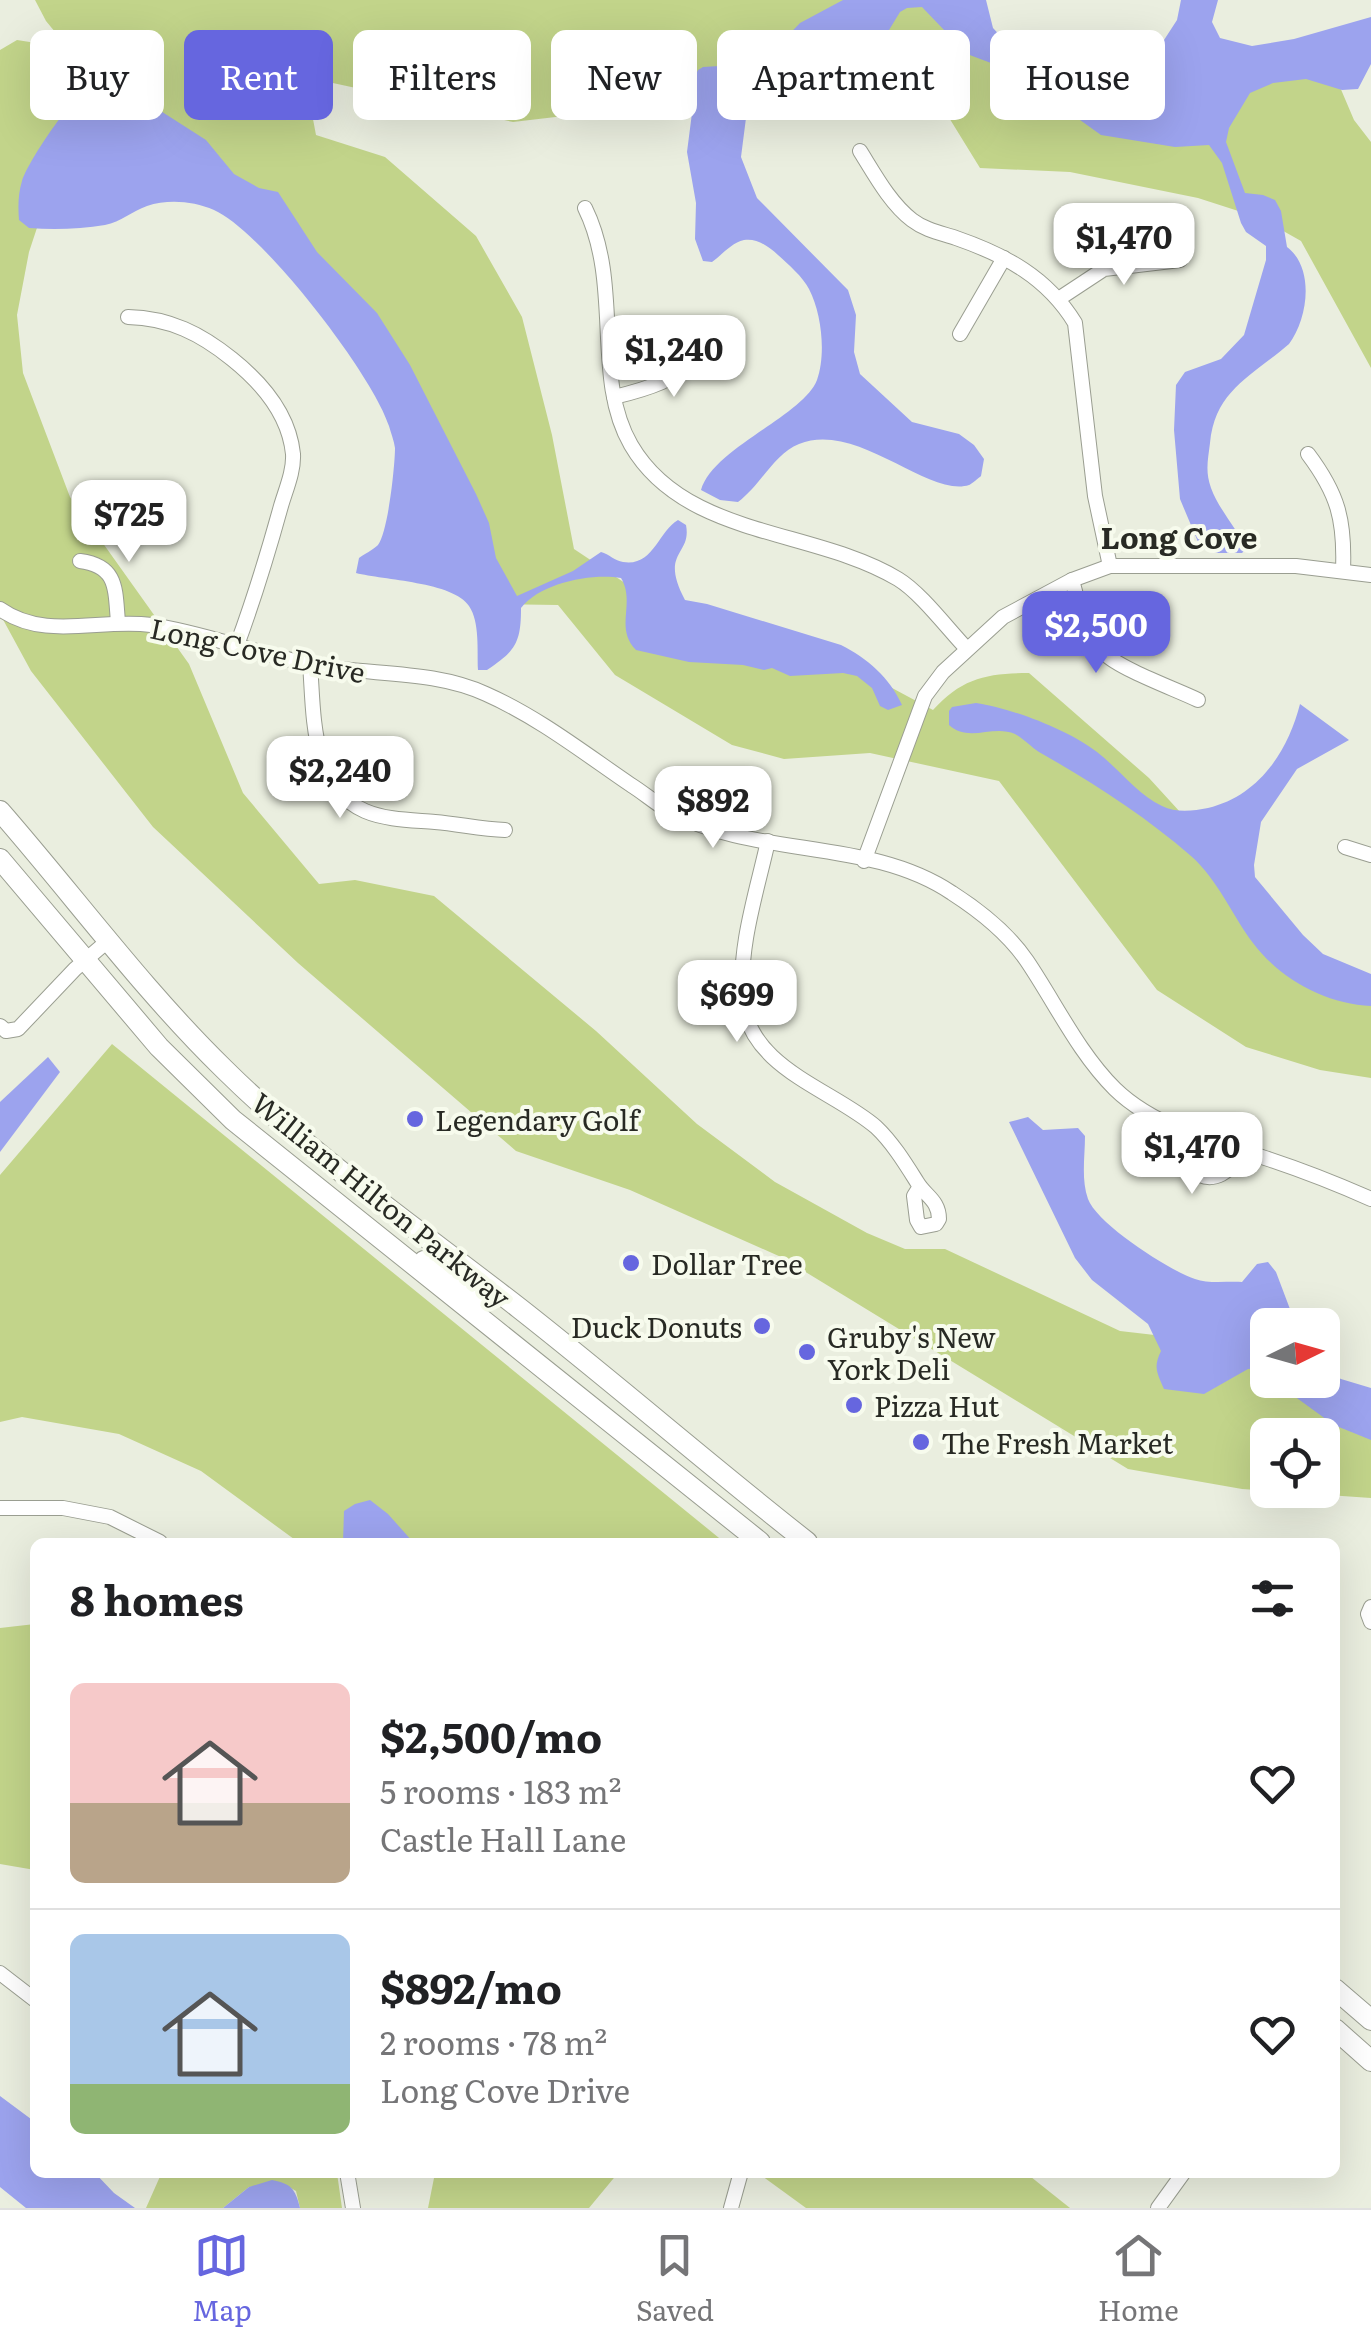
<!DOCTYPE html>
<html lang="en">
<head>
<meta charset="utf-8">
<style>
	:root { --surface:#fff; --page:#f2f2f2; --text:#202124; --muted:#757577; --line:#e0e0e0; --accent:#6666df }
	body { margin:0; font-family:Literata,serif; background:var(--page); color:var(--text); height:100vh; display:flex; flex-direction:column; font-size:38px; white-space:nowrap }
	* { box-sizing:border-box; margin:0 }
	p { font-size:32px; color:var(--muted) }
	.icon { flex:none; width:55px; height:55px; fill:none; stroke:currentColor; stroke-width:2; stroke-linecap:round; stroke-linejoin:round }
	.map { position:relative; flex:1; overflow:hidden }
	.panel { position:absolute; left:30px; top:1538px; width:1310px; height:640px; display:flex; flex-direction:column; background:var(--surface); border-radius:15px; box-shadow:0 10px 40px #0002 }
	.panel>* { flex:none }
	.guide { position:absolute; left:30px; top:30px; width:1312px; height:90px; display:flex; gap:20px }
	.needle { width:65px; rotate:85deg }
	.controls { position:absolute; left:1250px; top:1308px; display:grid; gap:20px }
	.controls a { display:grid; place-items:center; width:90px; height:90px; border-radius:15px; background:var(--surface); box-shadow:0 10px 40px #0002; font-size:50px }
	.price { position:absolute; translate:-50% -85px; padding:0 22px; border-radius:20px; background:#fff; color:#222; font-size:32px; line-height:65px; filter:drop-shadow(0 2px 5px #0008) }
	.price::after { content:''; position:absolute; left:50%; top:60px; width:30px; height:22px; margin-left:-15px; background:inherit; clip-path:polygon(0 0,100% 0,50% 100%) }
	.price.active { background:var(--accent); color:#fff }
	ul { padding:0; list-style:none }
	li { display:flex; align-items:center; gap:30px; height:250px; padding:0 40px }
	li+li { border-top:2px solid var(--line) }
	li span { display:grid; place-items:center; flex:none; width:280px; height:200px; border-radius:15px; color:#555 }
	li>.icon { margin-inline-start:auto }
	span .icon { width:120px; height:120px; fill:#fffc; stroke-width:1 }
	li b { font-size:42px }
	h2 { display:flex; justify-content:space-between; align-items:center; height:120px; padding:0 40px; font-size:42px }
	.tag { padding:0 35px; border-radius:15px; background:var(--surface); box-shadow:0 10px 40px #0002; font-size:35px; line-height:90px }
	.tag.active { background:var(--accent); color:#fff }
	.menu { display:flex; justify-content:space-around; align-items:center; height:140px; border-top:2px solid var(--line); background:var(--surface); font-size:28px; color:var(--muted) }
	.menu a { display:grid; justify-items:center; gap:5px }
	.menu .active { color:var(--accent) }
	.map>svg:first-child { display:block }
	.green { fill:#c2d48a; fill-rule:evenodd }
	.water { fill:#9ca3ee }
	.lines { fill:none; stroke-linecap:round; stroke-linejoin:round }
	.minor-casing { stroke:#9a9e91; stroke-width:16 }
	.highway-casing { stroke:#9a9e91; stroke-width:22 }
	.minor { stroke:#fff; stroke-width:14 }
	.highway { stroke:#fff; stroke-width:20 }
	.poi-dot { fill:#6666df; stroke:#f7fbed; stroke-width:4 }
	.labels { text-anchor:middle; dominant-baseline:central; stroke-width:8; stroke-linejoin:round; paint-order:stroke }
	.street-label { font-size:28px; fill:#282a24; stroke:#f7fbed }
	.poi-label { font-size:28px; fill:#282a24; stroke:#f7fbed; text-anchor:start }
	.neighbourhood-label { font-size:30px; font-weight:bold; fill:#282a24; stroke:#f7fbed }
</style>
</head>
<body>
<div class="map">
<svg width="1371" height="2208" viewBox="0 0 1371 2208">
	<rect width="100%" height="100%" fill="#eaeedf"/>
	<g class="green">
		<path d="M 35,0 L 947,0 L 1014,65 L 1084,93 L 1331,66 L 1354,120 L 1371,142 L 1371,368 L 1301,241 L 1260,218 L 1198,198 L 1070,172 L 980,168 L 911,56 L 892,47 L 812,45 L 649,106 L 513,122 L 305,77 L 316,135 L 385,157 L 476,236 L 522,317 L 552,435 L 574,549 L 652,601 L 840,660 L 933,710 C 962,678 987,673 1029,673 L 1149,778 L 1233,870 L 1287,956 L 1371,985 L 1371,1078 L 1320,1070 L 1246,1047 L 1157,990 L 999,781 L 870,753 L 784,759 L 732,745 L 615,675 L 558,605 L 500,604 L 341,306 L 140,135 L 46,21 Z"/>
		<path d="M 17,40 L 49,45 L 68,87 L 66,140 L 29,252 L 17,315 L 23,373 L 70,497 L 189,664 L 243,793 L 319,884 L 355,880 L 434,896 L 596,1031 L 697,1124 L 775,1182 L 867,1233 L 905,1249 L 945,1249 L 1120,1331 L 1267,1348 L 1268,1380 L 1302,1380 L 1371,1409 L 1371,1498 L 1242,1489 L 1128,1469 L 781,1257 L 630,1190 L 516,1151 L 298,963 L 153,827 L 31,671 L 0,614 L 0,50 ZM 1268,1435 L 1322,1435 L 1322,1490 L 1268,1490 Z"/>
		<path d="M 112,1044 L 724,1542 L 298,1542 L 201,1471 L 119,1434 L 22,1417 L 0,1422 L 0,1175 Z"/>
		<path d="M 35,1624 L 35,1870 L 0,1864 L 0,1628 Z"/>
		<path d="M 162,2172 L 337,2173 L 342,2208 L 300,2208 L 296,2191 L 282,2183 L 249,2187 L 223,2208 L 146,2208 Z"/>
		<path d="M 435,2173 L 435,2172 L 618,2173 L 589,2208 L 428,2208 Z"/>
		<path d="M 758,2173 L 1026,2173 L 1070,2208 L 806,2208 Z"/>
	</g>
	<g class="water">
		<path d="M 843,0 L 986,0 L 993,28 L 1010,46 L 1118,87 L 1140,77 L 1177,20 L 1181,0 L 1218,0 L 1212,22 L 1220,38 L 1252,46 L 1294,39 L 1371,17 L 1371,64 L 1358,89 L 1342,90 L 1306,79 L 1273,83 L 1250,93 L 1229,128 L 1226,142 L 1245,193 L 1263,195 L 1275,200 L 1281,211 L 1287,247 C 1315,268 1308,319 1289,344 C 1252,376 1215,390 1210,443 C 1208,460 1205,471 1211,488 C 1219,510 1237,528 1246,549 L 1242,553 L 1218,553 L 1201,549 L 1180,499 L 1174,430 L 1176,385 L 1185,372 L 1221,359 L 1244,335 L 1266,260 L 1266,246 L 1246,232 L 1241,223 L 1222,163 L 1209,145 L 1175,147 L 1101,135 L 1073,115 L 1052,106 L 1034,86 L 1021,83 L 991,63 L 967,54 L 922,7 L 907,8 L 900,12 L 886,35 L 872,41 L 845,42 L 826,50 L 754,99 L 746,118 L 741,157 L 757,198 L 848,290 L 856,315 L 854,352 L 860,374 L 912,422 L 959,434 L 974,445 L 984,459 L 981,476 C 980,477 970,485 969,485 C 929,498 856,420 799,444 C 774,454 760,486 738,502 L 720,500 L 701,490 C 713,448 803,416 817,380 C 826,355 822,314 809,289 C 803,277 788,264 778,255 C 768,246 757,238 744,240 C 731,243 722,255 712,262 L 703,261 L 695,239 L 696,203 L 687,152 L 692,113 L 689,88 L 698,70 L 703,67 L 736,65 L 755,53 L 772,52 L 800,23 Z"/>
		<path d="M 122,77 L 136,77 L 156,108 L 206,140 L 234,174 L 259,188 L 278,192 L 317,252 L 377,313 L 410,365 L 476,494 L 489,523 L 496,558 L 517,596 L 573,571 L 601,552 C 609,554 615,561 623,562 C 653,567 658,532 678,520 L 686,525 C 692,556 659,551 685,600 L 707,604 L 841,645 C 867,658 890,678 902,705 L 888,710 L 880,706 L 872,688 L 857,676 L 843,673 L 790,676 L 772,668 L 764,670 L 743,665 L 689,662 L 636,650 C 614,628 636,603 621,578 C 591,573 540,583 521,608 C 521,642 516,651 487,670 L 478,670 C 477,651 480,622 469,606 C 454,582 383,580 356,573 L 359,558 C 364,554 373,550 378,545 C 388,532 395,466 395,448 C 394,441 391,433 389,426 C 373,375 262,231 214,210 C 193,201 168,199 147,206 C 132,211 121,222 105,225 C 81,229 54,230 29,228 L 19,220 C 18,207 18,194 22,181 C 29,160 68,103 85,90 C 97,82 109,79 122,77 Z"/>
		<path d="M 976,703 C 1011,708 1069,730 1097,752 C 1119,769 1137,794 1162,806 C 1176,813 1193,811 1208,808 C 1259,796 1288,751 1300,704 L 1349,740 L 1297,769 L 1261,822 L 1254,865 L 1255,877 L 1303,935 L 1323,954 L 1371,974 L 1371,1006 C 1326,1004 1280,979 1253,943 C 1232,915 1218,880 1191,856 C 1145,816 1092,782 1039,752 C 1031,747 1024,739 1015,734 C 993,724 969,743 949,725 L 949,711 L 952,707 Z"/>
		<path d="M 48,1057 L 60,1072 L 0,1152 L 0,1102 Z"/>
		<path d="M 1028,1117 L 1043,1130 L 1078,1128 L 1085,1136 C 1085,1157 1081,1179 1088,1199 C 1097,1224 1170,1271 1195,1279 C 1208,1284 1228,1281 1242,1282 L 1257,1264 L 1268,1262 L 1276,1272 L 1296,1325 L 1268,1325 L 1267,1373 L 1260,1368 L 1248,1369 L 1204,1394 L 1164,1389 C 1157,1373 1153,1367 1161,1351 L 1148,1324 L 1092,1280 L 1075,1258 L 1009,1122 Z"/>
		<path d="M 1323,1369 L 1341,1379 L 1371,1388 L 1371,1440 L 1334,1425 L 1272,1380 L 1322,1380 Z"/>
		<path d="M 370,1500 L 388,1514 L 413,1542 L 343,1542 L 344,1511 L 355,1504 Z"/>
		<path d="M 0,2096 L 35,2122 L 35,2172 L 95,2173 L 114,2193 L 135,2208 L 26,2208 L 0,2187 Z"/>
		<path d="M 272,2180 C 291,2184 295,2188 300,2208 L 223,2208 L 249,2187 Z"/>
	</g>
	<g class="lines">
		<g class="minor-casing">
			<g id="minor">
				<path d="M 860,151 C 875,175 890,203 912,220 C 925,230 941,233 956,238 C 1005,255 1047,277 1075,323 L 1095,496 L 1110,566"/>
				<path d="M 585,208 C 623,285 592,378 631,445 C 685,538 813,528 898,579 C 921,593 947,628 967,649"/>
				<path d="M 1060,298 L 1104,269 L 1180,260"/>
				<path d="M 128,317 C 170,318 201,334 232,359 C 262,383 289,414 293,454 C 294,471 286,489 281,506 C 268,553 254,599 237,645"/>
				<path d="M 960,334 L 1004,258"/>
				<path d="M 614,397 C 631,393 646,389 662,382 C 685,370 701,349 729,353"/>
				<path d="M 1308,454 C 1338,494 1345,520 1343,570"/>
				<path d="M 80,561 C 118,566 115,589 118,622"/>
				<path d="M 1072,580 C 1079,606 1085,634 1104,653 C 1120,669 1175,689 1198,700"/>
				<path d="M 0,609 C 45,641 100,618 151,625 C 205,633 256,654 310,664 C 367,676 432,669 486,694 C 538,717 584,753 631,785 C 644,793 656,804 669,811 C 756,859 869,837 952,893 C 980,911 1008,933 1027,961 C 1056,1004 1078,1052 1115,1089 C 1153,1126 1212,1142 1262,1157 C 1299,1169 1335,1183 1371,1199"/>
				<path d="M 310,664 C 314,713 310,787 365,811 C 386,820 412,820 435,822 C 459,824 481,829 505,830"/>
				<path d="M 768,841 C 757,891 738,947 743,999 C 748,1068 832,1089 876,1127 C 892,1142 905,1163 917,1182 C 925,1196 939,1200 939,1219 L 936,1224 L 921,1227 L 917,1220 L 914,1196 L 919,1188"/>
				<path d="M 1345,847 L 1371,855"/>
				<path d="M 864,861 L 925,696 L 943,672 L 1003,617 L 1072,580 L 1110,566 L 1296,566 L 1371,575"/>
				<path d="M 0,1026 L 6,1031 L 18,1029 L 75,969 L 110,939"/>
				<path d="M 1179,1128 C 1173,1176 1220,1198 1241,1151"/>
				<path d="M 0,1508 L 63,1508 L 110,1517 L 160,1542"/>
				<path d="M 1371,1607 L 1368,1614 L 1371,1622"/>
				<path d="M 0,1973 L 35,2000"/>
				<path d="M 347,2172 L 353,2208"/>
				<path d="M 731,2208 L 741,2172"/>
				<path d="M 1158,2208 L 1184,2172"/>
			</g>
		</g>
		<g class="highway-casing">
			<g id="highway">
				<path d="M 0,811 C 75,897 143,990 224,1069 C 314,1158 419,1230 519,1308 C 616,1384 710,1466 807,1542"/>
				<path d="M 0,859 L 159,1047 L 233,1120 L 760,1542"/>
				<path d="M 424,1261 L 485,1297"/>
				<path d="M 1335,1989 L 1371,2020"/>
				<path d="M 1335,2029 L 1371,2061"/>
			</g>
		</g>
		<use href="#minor" class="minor"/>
		<use href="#highway" class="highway"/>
	</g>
	<g class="poi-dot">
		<circle cx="415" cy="1119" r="10"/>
		<circle cx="631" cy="1263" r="10"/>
		<circle cx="762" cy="1326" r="10"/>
		<circle cx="807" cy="1352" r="10"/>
		<circle cx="854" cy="1405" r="10"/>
		<circle cx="921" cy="1442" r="10"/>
	</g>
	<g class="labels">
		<g class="street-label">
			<text transform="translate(258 649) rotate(12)">Long Cove Drive</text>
			<text transform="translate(382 1199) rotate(39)">William Hilton Parkway</text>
		</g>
		<g class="poi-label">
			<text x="435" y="1119">Legendary Golf</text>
			<text x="651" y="1263">Dollar Tree</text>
			<text x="742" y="1326" text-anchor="end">Duck Donuts</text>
			<text x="827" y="1336">Gruby's New<tspan x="827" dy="32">York Deli</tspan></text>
			<text x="874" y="1405">Pizza Hut</text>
			<text x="941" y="1442">The Fresh Market</text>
		</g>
		<g class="neighbourhood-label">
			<text x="1179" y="536">Long Cove</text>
		</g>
	</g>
</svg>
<div class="controls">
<a><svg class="needle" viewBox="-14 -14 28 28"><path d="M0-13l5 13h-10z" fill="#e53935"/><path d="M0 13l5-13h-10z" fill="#757577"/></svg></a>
<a><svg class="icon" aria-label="locate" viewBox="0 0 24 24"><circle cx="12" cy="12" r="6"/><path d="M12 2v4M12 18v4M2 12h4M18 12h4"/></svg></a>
</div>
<b class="price" style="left:1124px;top:288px">$1,470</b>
<b class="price" style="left:674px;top:400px">$1,240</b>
<b class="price" style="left:129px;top:565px">$725</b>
<b class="price active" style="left:1096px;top:676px">$2,500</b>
<b class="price" style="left:340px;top:821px">$2,240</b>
<b class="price" style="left:713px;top:851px">$892</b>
<b class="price" style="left:737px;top:1045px">$699</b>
<b class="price" style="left:1192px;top:1197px">$1,470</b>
<div class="guide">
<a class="tag">Buy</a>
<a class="tag active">Rent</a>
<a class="tag">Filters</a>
<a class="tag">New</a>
<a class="tag">Apartment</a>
<a class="tag">House</a>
</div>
<section class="panel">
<h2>8 homes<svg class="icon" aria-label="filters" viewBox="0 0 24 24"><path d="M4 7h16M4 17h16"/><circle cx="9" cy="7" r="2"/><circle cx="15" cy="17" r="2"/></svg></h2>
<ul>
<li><span style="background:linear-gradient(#f6c9c9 60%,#b9a48a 0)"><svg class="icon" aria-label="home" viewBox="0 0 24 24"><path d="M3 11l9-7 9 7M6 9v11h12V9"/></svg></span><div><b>$2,500/mo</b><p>5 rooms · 183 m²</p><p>Castle Hall Lane</p></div><svg class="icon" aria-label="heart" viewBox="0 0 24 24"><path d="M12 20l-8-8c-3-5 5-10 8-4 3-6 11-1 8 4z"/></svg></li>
<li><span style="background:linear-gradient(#a9c7e8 75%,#8fb573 0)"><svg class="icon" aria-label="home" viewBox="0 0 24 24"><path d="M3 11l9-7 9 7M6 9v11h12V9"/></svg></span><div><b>$892/mo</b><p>2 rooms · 78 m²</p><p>Long Cove Drive</p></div><svg class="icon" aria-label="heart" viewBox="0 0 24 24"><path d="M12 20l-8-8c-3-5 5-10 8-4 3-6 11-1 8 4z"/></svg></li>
</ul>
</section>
</div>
<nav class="menu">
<a class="active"><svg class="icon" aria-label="map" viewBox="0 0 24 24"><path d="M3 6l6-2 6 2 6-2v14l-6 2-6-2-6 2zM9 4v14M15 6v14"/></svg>Map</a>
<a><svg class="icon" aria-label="saved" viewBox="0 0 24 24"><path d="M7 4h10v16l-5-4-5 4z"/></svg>Saved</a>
<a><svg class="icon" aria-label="home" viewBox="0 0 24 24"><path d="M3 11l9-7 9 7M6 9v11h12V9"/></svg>Home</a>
</nav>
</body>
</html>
